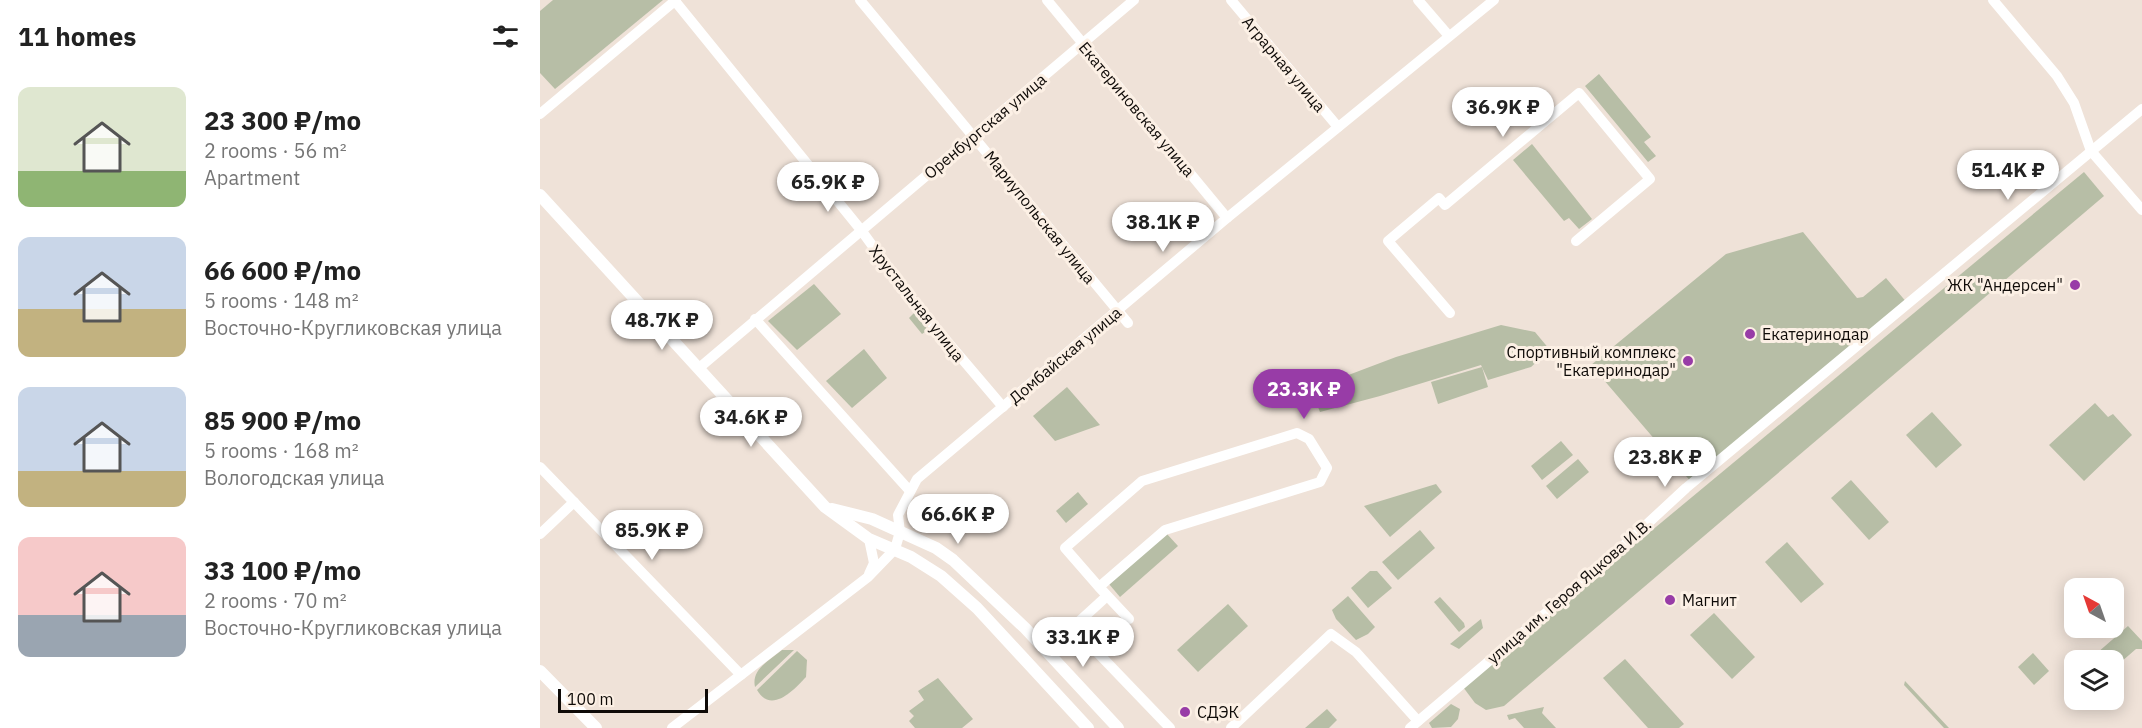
<!DOCTYPE html>
<html lang="en">
<head>
<meta charset="utf-8">
<style>
	:root { --surface:#fff; --page:#f2f2f2; --text:#222; --muted:#767676; --accent:#983ca7 }
	body { margin:0; font-family:"IBM Plex Sans",sans-serif; background:var(--page); color:var(--text); height:100vh; display:flex; flex-direction:column; font-size:22px; white-space:nowrap }
	* { box-sizing:border-box; margin:0 }
	p { font-size:20px; color:var(--muted) }
	.icon { flex:none; width:33px; height:33px; fill:none; stroke:currentColor; stroke-width:2; stroke-linecap:round; stroke-linejoin:round }
	.map { position:relative; flex:1; overflow:hidden }
	.details { display:flex; flex-direction:column; background:var(--surface); width:540px }
	.details>* { flex:none }
	.needle { width:39px; rotate:320deg }
	.buttons { position:absolute; left:1524px; top:578px; display:grid; gap:12px }
	.buttons a { display:grid; place-items:center; width:60px; height:60px; border-radius:12px; background:var(--surface); box-shadow:0 3px 15px #0003; font-size:30px }
	.scale { position:absolute; left:18px; bottom:15px; width:150px; box-sizing:border-box; padding-left:6px; border:3px solid #0f0b08; border-top:0; font-size:16px; line-height:21px; white-space:nowrap; color:#0f0b08; -webkit-text-stroke:4px #fcf0e5; paint-order:stroke }
	.price { position:absolute; translate:-50% -51px; padding:0 14px; border-radius:21px; background:#fff; color:#222; font-size:20px; line-height:39px; filter:drop-shadow(0 2px 3px #0008) }
	.price::after { content:''; position:absolute; left:50%; top:36px; width:18px; height:14px; margin-left:-9px; background:inherit; clip-path:polygon(0 0,100% 0,50% 100%) }
	.price.on { background:var(--accent); color:#fff }
	ul { padding:0; list-style:none }
	li { display:flex; align-items:center; gap:18px; height:150px; padding:0 18px }
	li span { display:grid; place-items:center; flex:none; width:168px; height:120px; border-radius:12px; color:#555 }
	li>.icon { margin-inline-start:auto }
	span .icon { width:72px; height:72px; fill:#fffc; stroke-width:1 }
	li b { font-size:26px }
	h2 { display:flex; justify-content:space-between; align-items:center; height:72px; padding:0 18px; font-size:26px }
	main { display:flex; flex:1; min-height:0 }
	.map>svg:first-child { display:block }
	.green { fill:#b7bea6 }
	.lines { fill:none; stroke-linecap:round; stroke-linejoin:round }
	.minor { stroke:#fff; stroke-width:10 }
	.tertiary { stroke:#fff; stroke-width:12 }
	.poi-dot { fill:#983ca7; stroke:#fcf0e5; stroke-width:2 }
	.labels { text-anchor:middle; dominant-baseline:central; stroke-width:6; stroke-linejoin:round; paint-order:stroke }
	.street-label { font-size:16px; fill:#0f0b08; stroke:#fcf0e5 }
	.poi-label { font-size:16px; fill:#0f0b08; stroke:#fcf0e5; text-anchor:start }
</style>
</head>
<body>
<main>
<section class="details">
<h2>11 homes<svg class="icon" aria-label="filters" viewBox="0 0 24 24"><path d="M4 7h16M4 17h16"/><circle cx="9" cy="7" r="2"/><circle cx="15" cy="17" r="2"/></svg></h2>
<ul>
<li><span style="background:linear-gradient(#dfe7d0 70%,#8fb573 0)"><svg class="icon" aria-label="home" viewBox="0 0 24 24"><path d="M3 11l9-7 9 7M6 9v11h12V9"/></svg></span><div><b>23 300 ₽/mo</b><p>2 rooms · 56 m²</p><p>Apartment</p></div></li>
<li><span style="background:linear-gradient(#c9d6e8 60%,#c2b280 0)"><svg class="icon" aria-label="home" viewBox="0 0 24 24"><path d="M3 11l9-7 9 7M6 9v11h12V9"/></svg></span><div><b>66 600 ₽/mo</b><p>5 rooms · 148 m²</p><p>Восточно-Кругликовская улица</p></div></li>
<li><span style="background:linear-gradient(#c9d6e8 70%,#c2b280 0)"><svg class="icon" aria-label="home" viewBox="0 0 24 24"><path d="M3 11l9-7 9 7M6 9v11h12V9"/></svg></span><div><b>85 900 ₽/mo</b><p>5 rooms · 168 m²</p><p>Вологодская улица</p></div></li>
<li><span style="background:linear-gradient(#f6c9c9 65%,#9aa5b1 0)"><svg class="icon" aria-label="home" viewBox="0 0 24 24"><path d="M3 11l9-7 9 7M6 9v11h12V9"/></svg></span><div><b>33 100 ₽/mo</b><p>2 rooms · 70 m²</p><p>Восточно-Кругликовская улица</p></div></li>
</ul>
</section>
<div class="map">
<svg width="1602" height="728" viewBox="0 0 1602 728">
	<rect width="100%" height="100%" fill="#efe2d8"/>
	<g class="green">
		<path d="M 13,0 L 123,0 L 15,89 L 0,73 L 0,11 Z"/>
		<path d="M 1059,74 L 1111,137 L 1104,142 L 1116,156 L 1108,162 L 1045,86 Z"/>
		<path d="M 992,144 L 1052,219 L 1039,229 L 1029,218 L 1024,221 L 973,160 Z"/>
		<path d="M 1544,172 L 1564,196 L 964,706 L 946,710 L 935,703 L 923,687 Z"/>
		<path d="M 1263,232 L 1317,298 L 1323,297 L 1346,278 L 1368,304 L 1152,483 L 1051,365 L 1186,254 Z"/>
		<path d="M 274,284 L 301,314 L 257,350 L 228,321 Z"/>
		<path d="M 374,313 L 388,330 L 382,334 L 369,318 Z"/>
		<path d="M 961,325 L 995,332 L 1010,350 L 991,367 L 948,380 L 941,365 L 840,396 L 780,412 L 774,397 L 782,385 L 856,357 Z"/>
		<path d="M 324,349 L 347,378 L 312,408 L 286,381 Z"/>
		<path d="M 942,367 L 948,387 L 898,404 L 891,382 Z"/>
		<path d="M 527,387 L 560,425 L 515,441 L 493,416 Z"/>
		<path d="M 1555,403 L 1568,417 L 1573,414 L 1592,435 L 1544,481 L 1509,445 Z"/>
		<path d="M 1392,412 L 1422,445 L 1396,468 L 1366,435 Z"/>
		<path d="M 1021,441 L 1033,455 L 1002,480 L 991,466 Z"/>
		<path d="M 1038,459 L 1049,472 L 1017,499 L 1006,486 Z"/>
		<path d="M 1311,480 L 1349,522 L 1329,540 L 1291,498 Z"/>
		<path d="M 896,484 L 902,492 L 850,537 L 824,506 Z"/>
		<path d="M 538,492 L 548,504 L 526,523 L 516,511 Z"/>
		<path d="M 880,530 L 895,548 L 858,580 L 842,562 Z"/>
		<path d="M 627,534 L 638,546 L 580,597 L 569,584 Z"/>
		<path d="M 1247,542 L 1284,584 L 1261,603 L 1225,562 Z"/>
		<path d="M 830,571 L 837,571 L 852,588 L 828,608 L 811,588 Z"/>
		<path d="M 808,596 L 835,627 L 828,634 L 816,640 L 796,619 L 792,610 Z"/>
		<path d="M 900,597 L 924,623 L 925,627 L 919,632 L 894,602 Z"/>
		<path d="M 688,604 L 708,626 L 658,672 L 637,650 Z"/>
		<path d="M 1174,613 L 1215,657 L 1192,679 L 1150,635 Z"/>
		<path d="M 941,619 L 943,628 L 919,649 L 910,644 Z"/>
		<path d="M 1588,626 L 1602,641 L 1602,649 L 1596,649 L 1574,668 L 1574,660 L 1549,660 Z"/>
		<path d="M 242,650 L 254,650 L 215,687 C 211,669 230,660 242,650 Z"/>
		<path d="M 257,651 L 267,660 L 266,677 C 253,691 231,714 217,690 Z"/>
		<path d="M 1493,653 L 1509,671 L 1494,685 L 1478,667 Z"/>
		<path d="M 1085,659 L 1144,724 L 1139,728 L 1108,728 L 1063,678 Z"/>
		<path d="M 398,678 L 433,719 L 422,728 L 375,728 L 369,721 L 374,716 L 369,711 L 384,700 L 378,691 Z"/>
		<path d="M 1365,681 L 1409,728 L 1404,728 L 1364,685 Z"/>
		<path d="M 911,704 L 920,709 L 918,719 L 911,727 L 892,728 L 889,723 Z"/>
		<path d="M 1004,707 L 1002,713 L 1016,728 L 984,728 L 975,718 L 969,720 L 967,715 Z"/>
		<path d="M 787,709 L 797,720 L 789,728 L 765,728 Z"/>
	</g>
	<g class="lines">
		<g class="minor">
			<path d="M 320,0 L 588,323"/>
			<path d="M 507,0 L 687,218"/>
			<path d="M 691,0 L 798,127"/>
			<path d="M 878,0 L 909,36"/>
			<path d="M 1453,0 L 1517,76 L 1534,103 L 1551,151 L 1602,210"/>
			<path d="M 135,1 L 321,230 L 372,300 L 463,407"/>
			<path d="M 0,114 L 136,0"/>
			<path d="M 910,313 L 848,241 L 899,198 L 905,205 L 1039,93 L 1110,179 L 1036,241"/>
			<path d="M 215,319 L 369,490"/>
			<path d="M 159,368 L 594,0"/>
			<path d="M 0,467 L 201,675"/>
			<path d="M 0,534 L 34,502"/>
			<path d="M 329,574 L 334,563 L 329,539"/>
			<path d="M 559,587 L 525,548 L 602,481 L 757,433 L 769,439 L 787,468 L 780,482 L 625,530 L 559,587 L 589,619"/>
			<path d="M 567,596 L 533,627 L 630,728"/>
			<path d="M 132,728 L 328,577 L 355,549 L 360,532 L 358,515 L 377,479 L 687,218 L 954,0"/>
			<path d="M 691,728 L 791,634 L 816,652 L 878,721"/>
			<path d="M 870,728 L 1066,562 L 1146,488 L 1602,109"/>
		</g>
		<g class="tertiary">
			<path d="M 0,195 L 285,507 L 329,539 L 371,557 L 401,576 L 437,608 L 548,728"/>
			<path d="M 292,509 L 332,519 L 396,548 L 413,560 L 485,628 L 578,728"/>
			<path d="M 0,671 L 56,728"/>
		</g>
	</g>
	<g class="poi-dot">
		<circle cx="1535" cy="285" r="6"/>
		<circle cx="1210" cy="334" r="6"/>
		<circle cx="1148" cy="361" r="6"/>
		<circle cx="1130" cy="600" r="6"/>
		<circle cx="645" cy="712" r="6"/>
	</g>
	<g class="labels">
		<g class="street-label">
			<text transform="translate(744 64) rotate(50)">Аграрная улица</text>
			<text transform="translate(597 109) rotate(50)">Екатериновская улица</text>
			<text transform="translate(445 126) rotate(-40)">Оренбургская улица</text>
			<text transform="translate(500 217) rotate(51)">Мариупольская улица</text>
			<text transform="translate(377 303) rotate(52)">Хрустальная улица</text>
			<text transform="translate(525 355) rotate(-40)">Домбайская улица</text>
			<text transform="translate(1029 591) rotate(-41)">улица им. Героя Яцкова И.В.</text>
		</g>
		<g class="poi-label">
			<text x="1523" y="285" text-anchor="end">ЖК "Андерсен"</text>
			<text x="1222" y="334">Екатеринодар</text>
			<text x="1136" y="352" text-anchor="end">Спортивный комплекс<tspan x="1136" dy="18">"Екатеринодар"</tspan></text>
			<text x="1142" y="600">Магнит</text>
			<text x="657" y="712">СДЭК</text>
		</g>
	</g>
</svg>
<div class="buttons">
<a><svg class="needle" viewBox="-14 -14 28 28"><path d="M0-13l5 13h-10z" fill="#e53935"/><path d="M0 13l5-13h-10z" fill="#767676"/></svg></a>
<a><svg class="icon" aria-label="layers" viewBox="0 0 24 24"><path d="M12 4l9 5-9 5-9-5zM3 14l9 5 9-5"/></svg></a>
</div>
<div class="scale">100 m</div>
<b class="price" style="left:963px;top:138px">36.9K ₽</b>
<b class="price" style="left:1468px;top:201px">51.4K ₽</b>
<b class="price" style="left:288px;top:213px">65.9K ₽</b>
<b class="price" style="left:623px;top:253px">38.1K ₽</b>
<b class="price" style="left:122px;top:351px">48.7K ₽</b>
<b class="price on" style="left:764px;top:420px">23.3K ₽</b>
<b class="price" style="left:211px;top:448px">34.6K ₽</b>
<b class="price" style="left:1125px;top:488px">23.8K ₽</b>
<b class="price" style="left:418px;top:545px">66.6K ₽</b>
<b class="price" style="left:112px;top:561px">85.9K ₽</b>
<b class="price" style="left:543px;top:668px">33.1K ₽</b>
</div>
</main>
</body>
</html>
